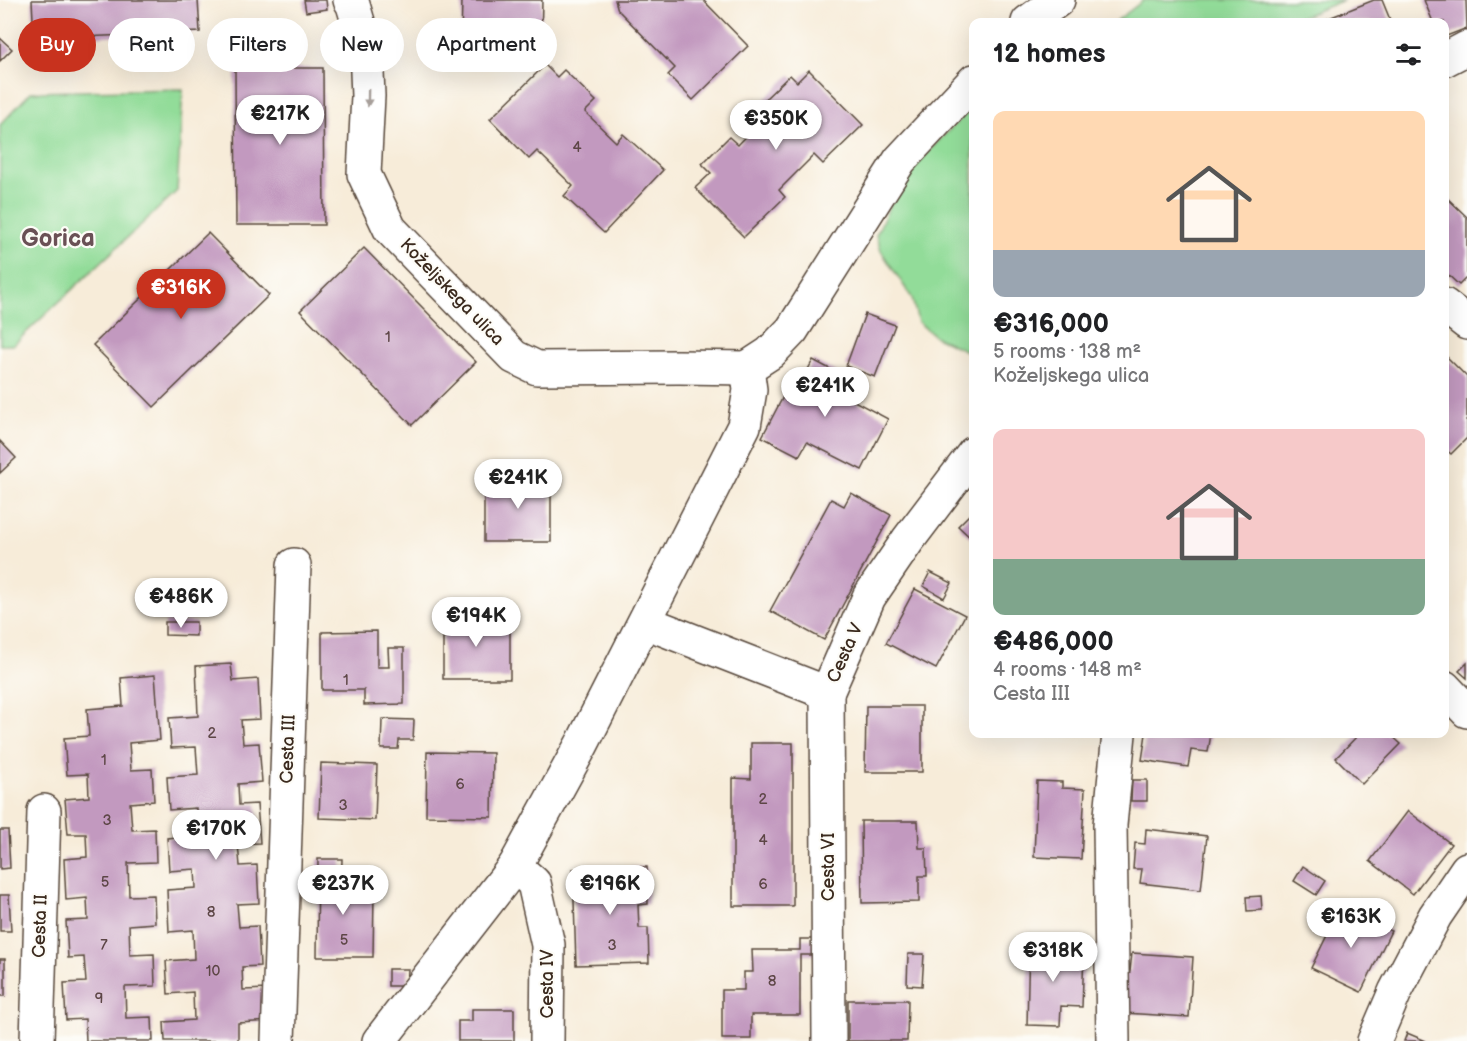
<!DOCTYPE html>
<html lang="en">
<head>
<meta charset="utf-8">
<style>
	:root { --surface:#fff; --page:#f2f2f2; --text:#202124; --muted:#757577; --accent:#c8321e }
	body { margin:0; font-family:"Balsamiq Sans",sans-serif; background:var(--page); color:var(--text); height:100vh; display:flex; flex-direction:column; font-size:22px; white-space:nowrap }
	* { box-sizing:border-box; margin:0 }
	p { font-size:20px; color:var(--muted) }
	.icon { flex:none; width:33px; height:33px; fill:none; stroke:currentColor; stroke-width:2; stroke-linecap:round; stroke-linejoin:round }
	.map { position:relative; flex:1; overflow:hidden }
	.sheet { position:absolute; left:969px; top:18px; width:480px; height:720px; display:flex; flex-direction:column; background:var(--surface); border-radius:12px; box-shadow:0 6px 24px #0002 }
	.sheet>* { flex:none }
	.top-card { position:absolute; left:18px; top:18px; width:570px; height:54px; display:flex; gap:12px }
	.price { position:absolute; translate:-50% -51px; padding:0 14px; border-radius:21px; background:#fff; color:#222; font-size:20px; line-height:39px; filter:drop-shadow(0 2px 3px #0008) }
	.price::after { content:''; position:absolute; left:50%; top:36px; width:18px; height:14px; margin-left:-9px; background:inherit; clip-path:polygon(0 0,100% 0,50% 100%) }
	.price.on { background:var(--accent); color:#fff }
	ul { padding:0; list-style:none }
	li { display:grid; align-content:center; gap:12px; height:318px; padding:0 24px }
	li span { display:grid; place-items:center; height:186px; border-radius:12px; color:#555 }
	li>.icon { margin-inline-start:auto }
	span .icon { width:108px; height:108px; fill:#fffc; stroke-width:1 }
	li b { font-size:26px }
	h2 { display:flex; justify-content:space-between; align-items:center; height:72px; padding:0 24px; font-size:26px }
	.pill { padding:0 21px; border-radius:27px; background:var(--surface); box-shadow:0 6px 24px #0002; font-size:21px; line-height:54px }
	.pill.on { background:var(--accent); color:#fff }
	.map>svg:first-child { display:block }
	.green { fill:#92dc99; stroke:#66835c; stroke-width:1.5 }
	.building { fill:#c299bf }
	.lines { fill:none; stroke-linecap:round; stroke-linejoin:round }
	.minor-casing { stroke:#57473a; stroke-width:36 }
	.minor { stroke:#fff; stroke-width:33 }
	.oneway { fill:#a79f9a }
	.labels { text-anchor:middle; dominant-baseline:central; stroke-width:4.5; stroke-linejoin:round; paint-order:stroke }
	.number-label { font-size:15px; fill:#5d4646 }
	.street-label { font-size:18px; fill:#3b2a1e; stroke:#fdfcf7 }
	.district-label { font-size:24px; font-weight:bold; fill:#6a5156; stroke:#fdfcf7 }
</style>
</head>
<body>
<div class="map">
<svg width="1467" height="1041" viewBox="0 0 1467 1041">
	<rect width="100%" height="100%" fill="#fdfcf7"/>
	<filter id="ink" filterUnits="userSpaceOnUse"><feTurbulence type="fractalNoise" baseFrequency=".0167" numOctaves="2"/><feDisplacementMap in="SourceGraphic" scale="12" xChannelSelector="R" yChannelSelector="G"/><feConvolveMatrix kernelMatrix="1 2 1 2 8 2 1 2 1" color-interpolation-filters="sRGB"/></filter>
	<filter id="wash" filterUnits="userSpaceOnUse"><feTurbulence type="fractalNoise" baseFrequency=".008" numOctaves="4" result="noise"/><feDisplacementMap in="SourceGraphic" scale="24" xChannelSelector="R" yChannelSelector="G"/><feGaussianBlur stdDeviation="1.35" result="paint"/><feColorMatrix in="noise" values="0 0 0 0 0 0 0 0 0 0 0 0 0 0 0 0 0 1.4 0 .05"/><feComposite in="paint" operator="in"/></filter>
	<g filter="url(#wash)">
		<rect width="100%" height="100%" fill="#f7ecd9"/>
		<g class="green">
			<path d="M 1144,0 L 1344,0 L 1299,18 L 1300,22 L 1115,22 Z"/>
			<path d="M 183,89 L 177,191 L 13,345 L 0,345 L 0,125 L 31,92 Z"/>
			<path d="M 973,107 L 973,354 L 936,337 L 918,322 L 912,298 L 881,251 L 876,235 C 882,222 888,209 895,196 C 915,162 945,134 973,107 Z"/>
		</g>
		<g id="blocks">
			<g class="building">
				<path d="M 32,0 L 198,0 L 200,32 L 34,39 Z"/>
				<path d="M 304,0 L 326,0 L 327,9 L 306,12 Z"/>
				<path d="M 462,0 L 542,0 L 541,42 L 461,40 Z"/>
				<path d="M 615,0 L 703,0 L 748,46 L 693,100 L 668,75 L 675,68 L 618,10 Z"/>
				<path d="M 1374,0 L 1382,0 L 1391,22 L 1319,22 Z"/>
				<path d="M 1424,0 L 1466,0 L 1467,28 L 1444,37 L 1444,22 L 1433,22 Z"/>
				<path d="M 0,38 L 12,49 L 0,61 Z"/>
				<path d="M 545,65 L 557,77 L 564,70 L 596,101 L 585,112 L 616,142 L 623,134 L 663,170 L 604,233 L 564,196 L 573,186 L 537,151 L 529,159 L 490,119 Z"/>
				<path d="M 235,68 L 323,68 L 324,225 L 236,225 Z"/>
				<path d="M 809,70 L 863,125 L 823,164 L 814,155 L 779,190 L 785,197 L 744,237 L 695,188 L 711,173 L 702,164 L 729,137 L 738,145 L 773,109 L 764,100 L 790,75 L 797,82 Z"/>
				<path d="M 1444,195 L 1467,217 L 1467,277 L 1459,285 L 1444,271 Z"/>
				<path d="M 208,233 L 269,295 L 154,407 L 93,345 Z"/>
				<path d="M 364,248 L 476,362 L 412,425 L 300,311 Z"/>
				<path d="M 865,314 L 895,325 L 875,377 L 846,366 Z"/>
				<path d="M 1444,354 L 1467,377 L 1467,419 L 1466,420 L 1467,421 L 1467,438 L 1451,454 L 1444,448 Z"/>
				<path d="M 813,360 L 849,379 L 841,394 L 888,419 L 862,470 L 807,442 L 799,456 L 762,437 L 795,374 L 803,379 Z"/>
				<path d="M 0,441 L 16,458 L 0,473 Z"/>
				<rect x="484" y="479" width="67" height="63"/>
				<path d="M 851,493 L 891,515 L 824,640 L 770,611 L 831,499 L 844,506 Z"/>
				<path d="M 974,510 L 974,541 L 958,526 Z"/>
				<path d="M 930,572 L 952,583 L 944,598 L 923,586 Z"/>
				<path d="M 915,589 L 965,615 L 936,669 L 886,643 Z"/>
				<rect x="443" y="616" width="67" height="63"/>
				<path d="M 165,622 L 196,622 L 196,636 L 165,635 Z"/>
				<path d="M 377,631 L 377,667 L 389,667 L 388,648 L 404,648 L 404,704 L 364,705 L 364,690 L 322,690 L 322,632 Z"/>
				<path d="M 1467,663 L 1467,678 L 1459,671 Z"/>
				<path d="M 231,664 L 233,681 L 258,679 L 260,719 L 241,720 L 243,744 L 259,743 L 262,782 L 238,784 L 239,805 L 257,804 L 260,843 L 238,844 L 240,866 L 257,865 L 259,903 L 237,904 L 239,927 L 258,926 L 260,966 L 242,967 L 243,990 L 270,989 L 271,1021 L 238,1023 L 238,1041 L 165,1041 L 164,1022 L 194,1020 L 193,992 L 168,994 L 166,961 L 194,959 L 193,930 L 169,932 L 167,890 L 196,888 L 195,869 L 169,871 L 167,838 L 197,835 L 196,808 L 169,810 L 167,777 L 198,775 L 196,747 L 171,748 L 169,718 L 198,716 L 196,666 Z"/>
				<path d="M 155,675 L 160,740 L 129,743 L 131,770 L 152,769 L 154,801 L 130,803 L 132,830 L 155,829 L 156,862 L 128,863 L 129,896 L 154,895 L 155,923 L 129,925 L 130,955 L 154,954 L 155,986 L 125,987 L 126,1018 L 152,1017 L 153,1041 L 86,1041 L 85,1019 L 66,1020 L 64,983 L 86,982 L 84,957 L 68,958 L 66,921 L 88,920 L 87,898 L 66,900 L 64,859 L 87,857 L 86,834 L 68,834 L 65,799 L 89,797 L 88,774 L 67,775 L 64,738 L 89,736 L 87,709 L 123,706 L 121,678 Z"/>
				<path d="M 866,706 L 922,706 L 922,772 L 865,772 Z"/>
				<path d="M 382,719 L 414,720 L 413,740 L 399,740 L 398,749 L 381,749 Z"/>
				<path d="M 1146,734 L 1211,734 L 1208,752 L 1191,750 L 1188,767 L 1142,760 Z"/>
				<path d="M 1359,734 L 1390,734 L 1401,744 L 1362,784 L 1336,758 Z"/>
				<path d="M 751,743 L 793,743 L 793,906 L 733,906 L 733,778 L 751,779 Z"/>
				<path d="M 427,752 L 493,753 L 492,817 L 426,816 Z"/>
				<path d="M 321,763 L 377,765 L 375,820 L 319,818 Z"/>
				<path d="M 1132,780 L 1147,780 L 1147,801 L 1131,801 Z"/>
				<path d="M 1037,781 L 1062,782 L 1062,788 L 1085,789 L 1081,859 L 1034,857 Z"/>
				<path d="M 1408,811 L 1451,844 L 1413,894 L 1370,861 Z"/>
				<path d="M 861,821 L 918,821 L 919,848 L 926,848 L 927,876 L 919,876 L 919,902 L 862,903 Z"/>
				<path d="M 1146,829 L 1207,836 L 1201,890 L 1140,883 L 1142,869 L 1133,869 L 1135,843 L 1145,844 Z"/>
				<path d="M 0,830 L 8,830 L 10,868 L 0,869 Z"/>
				<path d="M 318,859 L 342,859 L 341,893 L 374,893 L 373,957 L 317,957 Z"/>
				<path d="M 1303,866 L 1325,881 L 1316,895 L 1294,881 Z"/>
				<path d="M 647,867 L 648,904 L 638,905 L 639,928 L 648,928 L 649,963 L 576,965 L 573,869 Z"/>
				<path d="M 0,895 L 9,895 L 11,931 L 0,931 Z"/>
				<path d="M 1261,896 L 1262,910 L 1247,911 L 1246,897 Z"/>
				<path d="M 1341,907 L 1391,931 L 1361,992 L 1311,968 Z"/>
				<path d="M 800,939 L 817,939 L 817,955 L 800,955 L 800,1015 L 751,1015 L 751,1039 L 722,1039 L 722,990 L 744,990 L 744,972 L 753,972 L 752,950 L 800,950 Z"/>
				<path d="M 1029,943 L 1056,944 L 1056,952 L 1084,953 L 1082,1007 L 1061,1006 L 1060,1026 L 1027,1025 Z"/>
				<path d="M 1132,953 L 1193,957 L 1189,1017 L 1124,1013 L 1120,971 L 1130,972 Z"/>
				<path d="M 908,954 L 924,954 L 922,986 L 907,985 Z"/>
				<rect x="0" y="959" width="5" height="37"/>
				<path d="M 388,969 L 408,969 L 407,986 L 388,986 Z"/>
				<path d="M 848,1000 L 908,1000 L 907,1041 L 848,1041 Z"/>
				<path d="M 472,1009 L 514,1009 L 514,1041 L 458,1041 L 458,1021 L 472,1021 Z"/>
				<path d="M 1407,1033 L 1426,1041 L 1404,1041 Z"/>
			</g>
		</g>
	</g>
	<g filter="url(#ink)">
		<use href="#blocks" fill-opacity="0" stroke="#57473a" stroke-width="1.5"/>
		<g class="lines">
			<g class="minor-casing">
				<g id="minor">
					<path d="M 350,0 L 353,5 L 366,49 L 368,96 L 364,174 L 390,229 L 514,357 L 537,368 L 679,367 L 747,368"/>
					<path d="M 1028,22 L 1058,0"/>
					<path d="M 1444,60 L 1467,48"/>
					<path d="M 1444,305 L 1467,323"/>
					<path d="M 747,368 L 770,353 L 792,330 L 900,160 L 974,81"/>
					<path d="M 645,622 L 827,693 L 869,597 L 908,540 L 974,453"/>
					<path d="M 1444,687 L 1467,711"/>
					<path d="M 827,693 L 829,1041"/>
					<path d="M 515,866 L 534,883 L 548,945 L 547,1041"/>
					<path d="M 37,1041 L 44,811"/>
					<path d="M 278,1041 L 294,565"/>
					<path d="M 379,1041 L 515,866 L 582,744 L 744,426 L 750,390 L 747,368"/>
					<path d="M 1113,1041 L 1110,825 L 1119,734"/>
					<path d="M 1374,1041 L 1395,992 L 1435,916 L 1467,869"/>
				</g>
			</g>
			<use href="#minor" class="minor"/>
		</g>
		<defs><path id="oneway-solid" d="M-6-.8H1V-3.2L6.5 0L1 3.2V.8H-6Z" transform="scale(1.5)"/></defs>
		<use class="oneway" href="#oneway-solid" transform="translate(368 98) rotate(91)"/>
	</g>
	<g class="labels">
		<g class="number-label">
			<text x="577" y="147">4</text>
			<text x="388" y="337">1</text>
			<text x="346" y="680">1</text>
			<text x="212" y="733">2</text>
			<text x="104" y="760">1</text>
			<text x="460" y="784">6</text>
			<text x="763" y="799">2</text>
			<text x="343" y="805">3</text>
			<text x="107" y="820">3</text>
			<text x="763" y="840">4</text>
			<text x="105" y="882">5</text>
			<text x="763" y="884">6</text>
			<text x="211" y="912">8</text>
			<text x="344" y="940">5</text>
			<text x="104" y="945">7</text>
			<text x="612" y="945">3</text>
			<text x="213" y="971">10</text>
			<text x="772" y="981">8</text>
			<text x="99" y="998">9</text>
		</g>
		<g class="street-label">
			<text transform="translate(452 292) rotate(46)">Koželjskega ulica</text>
			<text transform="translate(845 653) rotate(-66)">Cesta V</text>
			<text transform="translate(288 749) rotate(-88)">Cesta III</text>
			<text transform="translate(828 867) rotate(-90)">Cesta VI</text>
			<text transform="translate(40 926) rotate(-88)">Cesta II</text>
			<text transform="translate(547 984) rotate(-90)">Cesta IV</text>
		</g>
		<g class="district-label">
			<text x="58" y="238">Gorica</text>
		</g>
	</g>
</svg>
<b class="price" style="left:280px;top:146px">€217K</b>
<b class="price" style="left:776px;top:151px">€350K</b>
<b class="price on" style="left:181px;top:320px">€316K</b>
<b class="price" style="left:825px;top:418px">€241K</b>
<b class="price" style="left:518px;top:510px">€241K</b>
<b class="price" style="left:181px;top:629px">€486K</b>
<b class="price" style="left:476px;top:648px">€194K</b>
<b class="price" style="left:216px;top:861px">€170K</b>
<b class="price" style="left:343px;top:916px">€237K</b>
<b class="price" style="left:610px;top:916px">€196K</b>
<b class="price" style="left:1351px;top:949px">€163K</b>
<b class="price" style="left:1053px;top:983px">€318K</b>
<div class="top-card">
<a class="pill on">Buy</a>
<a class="pill">Rent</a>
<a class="pill">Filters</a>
<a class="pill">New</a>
<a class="pill">Apartment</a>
</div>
<section class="sheet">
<h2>12 homes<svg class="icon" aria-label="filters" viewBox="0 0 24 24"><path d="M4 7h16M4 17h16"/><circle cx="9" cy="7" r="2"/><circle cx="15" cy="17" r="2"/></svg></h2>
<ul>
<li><span style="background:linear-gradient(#ffd9b3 75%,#9aa5b1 0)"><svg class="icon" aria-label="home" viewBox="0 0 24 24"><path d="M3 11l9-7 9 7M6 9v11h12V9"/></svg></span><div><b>€316,000</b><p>5 rooms · 138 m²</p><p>Koželjskega ulica</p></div></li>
<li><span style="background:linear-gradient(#f6c9c9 70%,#7fa58c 0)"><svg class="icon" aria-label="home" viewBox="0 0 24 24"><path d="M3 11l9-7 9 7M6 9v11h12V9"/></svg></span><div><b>€486,000</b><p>4 rooms · 148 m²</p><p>Cesta III</p></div></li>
</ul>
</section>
</div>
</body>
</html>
